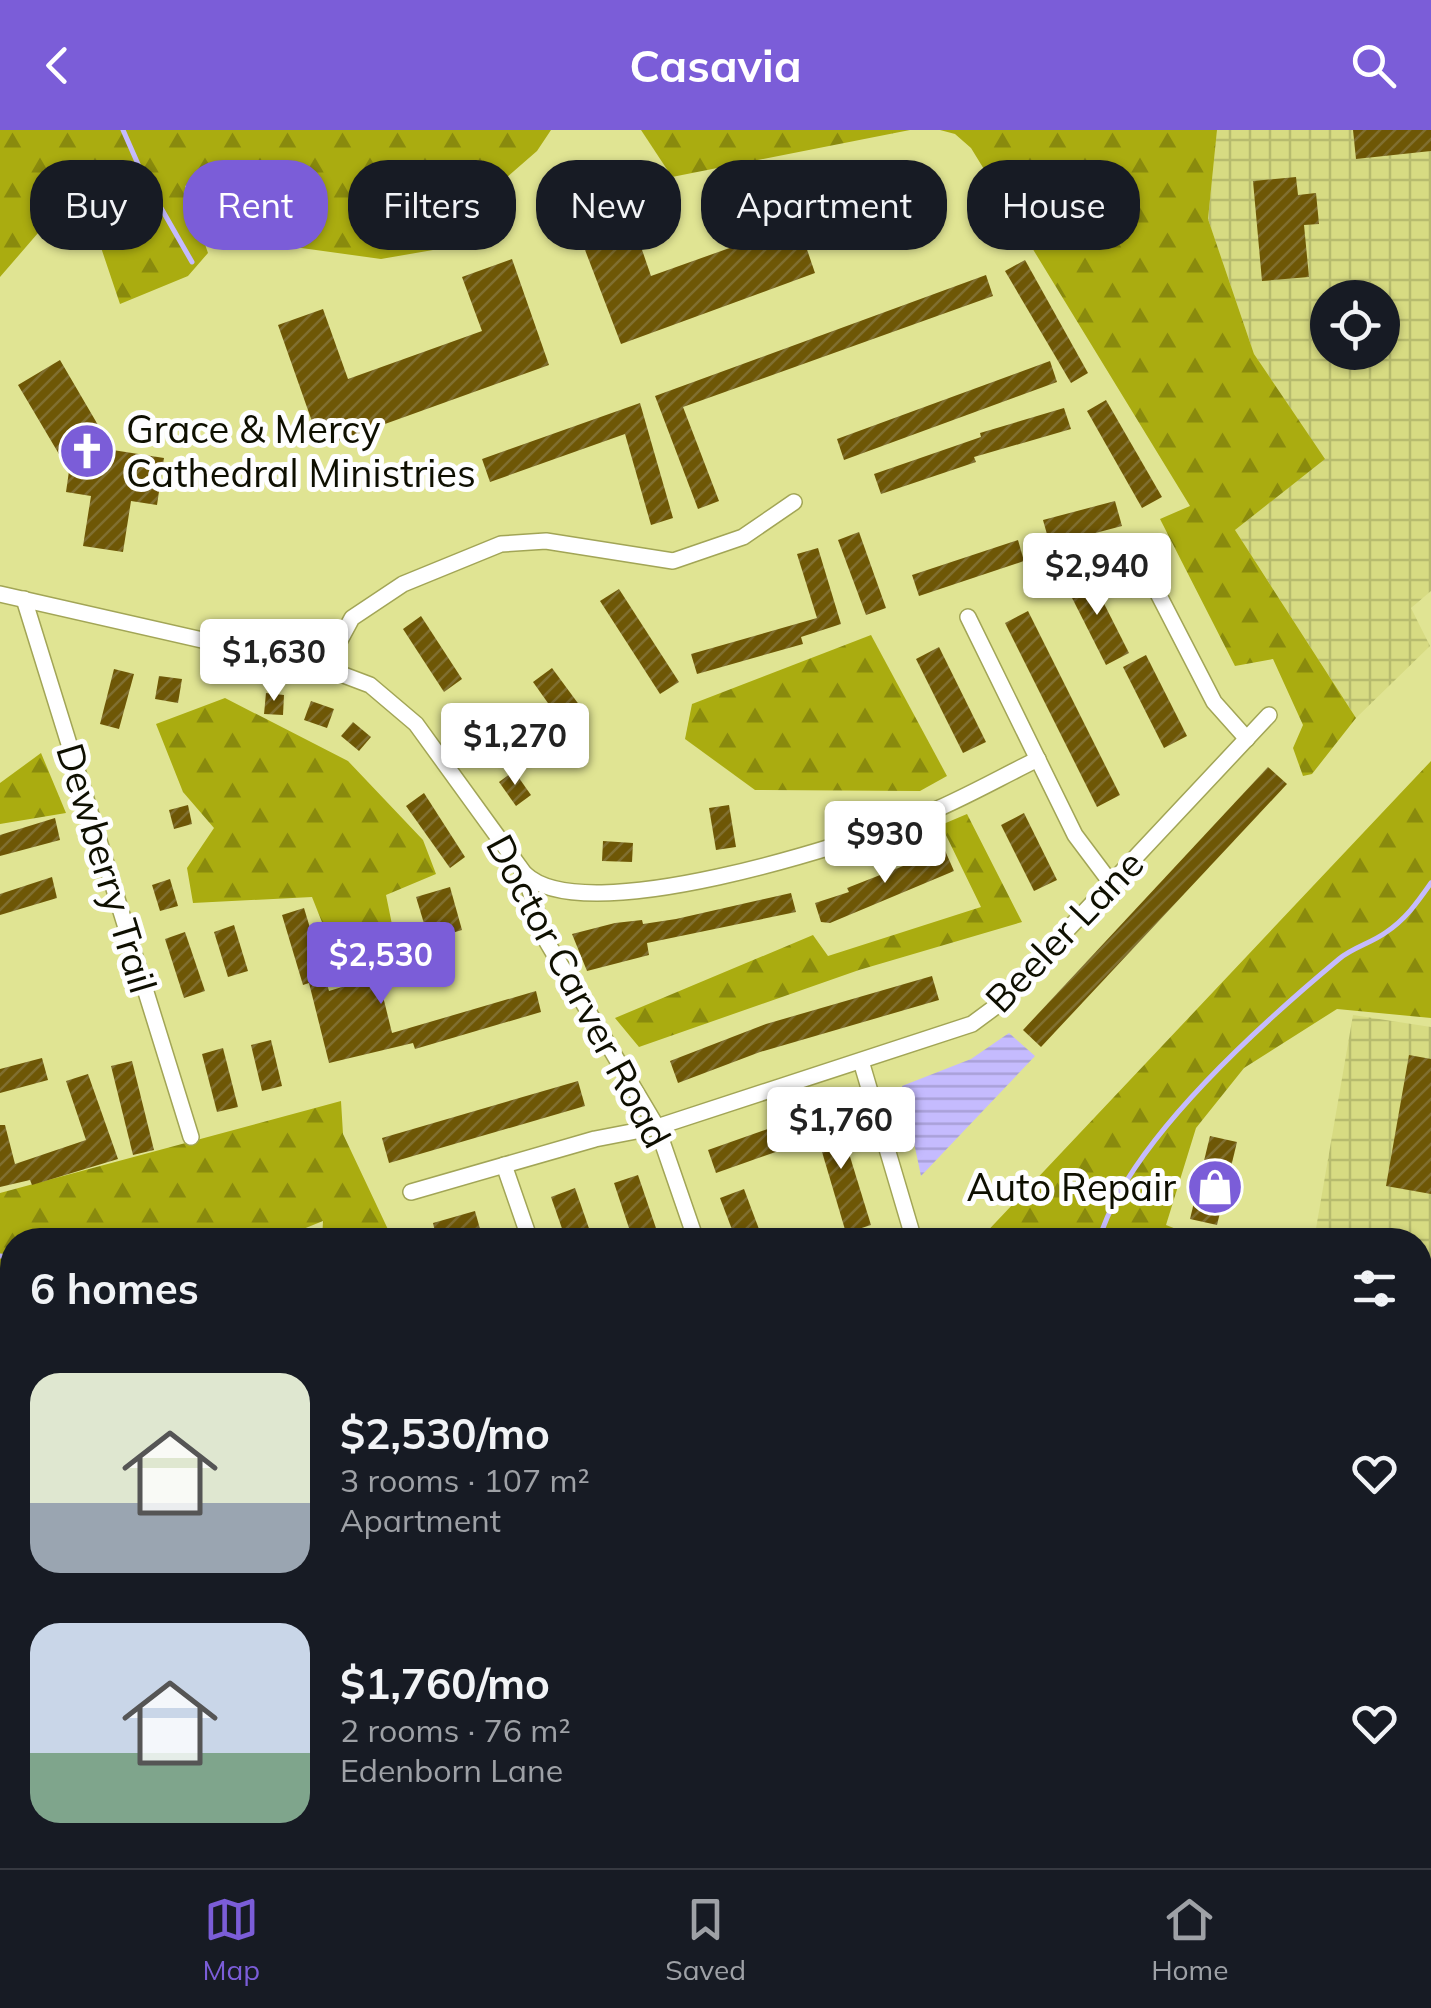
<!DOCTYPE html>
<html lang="en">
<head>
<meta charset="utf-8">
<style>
	:root { --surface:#171b24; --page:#20242c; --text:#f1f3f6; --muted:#9ea1a6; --line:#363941; --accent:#7b5dd8 }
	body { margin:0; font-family:Mulish,sans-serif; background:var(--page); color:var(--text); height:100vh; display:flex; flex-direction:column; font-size:38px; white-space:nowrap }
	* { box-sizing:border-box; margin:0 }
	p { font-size:32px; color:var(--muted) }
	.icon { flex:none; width:55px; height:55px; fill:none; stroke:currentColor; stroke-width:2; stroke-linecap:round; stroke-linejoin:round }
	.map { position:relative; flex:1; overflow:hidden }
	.side { position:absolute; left:0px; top:1098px; width:1432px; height:642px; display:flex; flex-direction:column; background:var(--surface); border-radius:40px 40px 0 0; box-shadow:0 2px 8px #0004 }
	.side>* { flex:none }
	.guide { position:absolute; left:30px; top:30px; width:1372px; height:90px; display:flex; gap:20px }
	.fabs { position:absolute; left:1310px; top:150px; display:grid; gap:20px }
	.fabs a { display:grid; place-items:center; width:90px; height:90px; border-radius:50%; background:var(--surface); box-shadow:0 2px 8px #0004; font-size:50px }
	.price { position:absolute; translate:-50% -85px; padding:0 22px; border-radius:10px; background:#fff; color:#222; font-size:32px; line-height:65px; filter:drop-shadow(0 2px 5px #0008) }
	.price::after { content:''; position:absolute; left:50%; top:60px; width:30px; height:22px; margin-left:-15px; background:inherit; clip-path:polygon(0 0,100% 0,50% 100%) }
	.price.on { background:var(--accent); color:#fff }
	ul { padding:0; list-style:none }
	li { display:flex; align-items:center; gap:30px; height:250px; padding:0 30px }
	li span { display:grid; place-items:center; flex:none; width:280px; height:200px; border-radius:30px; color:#555 }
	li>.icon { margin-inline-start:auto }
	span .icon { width:120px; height:120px; fill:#fffc; stroke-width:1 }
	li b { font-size:42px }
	h2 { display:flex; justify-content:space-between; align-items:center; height:120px; padding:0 30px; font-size:42px }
	.tag { padding:0 35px; border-radius:40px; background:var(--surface); box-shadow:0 2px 8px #0004; font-size:35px; line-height:90px }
	.tag.on { background:var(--accent); color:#fff }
	header { display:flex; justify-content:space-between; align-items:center; height:130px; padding:0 30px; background:var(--accent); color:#fff; font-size:45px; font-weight:700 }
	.tabs { display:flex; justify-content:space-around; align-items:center; height:140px; border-top:2px solid var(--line); background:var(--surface); font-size:28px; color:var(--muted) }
	.tabs a { display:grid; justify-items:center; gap:5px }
	.tabs .on { color:var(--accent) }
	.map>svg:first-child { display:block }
	.industrial { fill:url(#industrial-grid); fill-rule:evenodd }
	.grass { fill:url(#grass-dots) }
	.forest { fill:url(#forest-firs) }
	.water { fill:url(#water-rules) }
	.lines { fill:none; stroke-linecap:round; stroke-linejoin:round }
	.stream { stroke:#c5bbfe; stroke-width:5 }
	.building { fill:url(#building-hatch) }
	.street-casing { stroke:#a2a556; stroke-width:18 }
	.street { stroke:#fff; stroke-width:15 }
	.labels { text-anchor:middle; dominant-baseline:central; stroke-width:10; stroke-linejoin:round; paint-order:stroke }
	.poi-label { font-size:38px; fill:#0e0f00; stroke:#fefefe; text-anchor:start }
	.street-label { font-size:38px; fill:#0e0f00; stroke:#fefefe }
</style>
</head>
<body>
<header><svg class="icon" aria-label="back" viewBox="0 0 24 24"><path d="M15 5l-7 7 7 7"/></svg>Casavia<svg class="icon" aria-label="search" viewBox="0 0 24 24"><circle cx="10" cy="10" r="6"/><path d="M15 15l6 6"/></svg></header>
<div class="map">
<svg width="1431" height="1738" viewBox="0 0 1431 1738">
	<defs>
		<pattern id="industrial-grid" width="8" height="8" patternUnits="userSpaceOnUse" patternTransform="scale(2.5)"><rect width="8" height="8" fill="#d7db82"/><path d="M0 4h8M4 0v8" fill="none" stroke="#b7bb6e"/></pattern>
		<pattern id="grass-dots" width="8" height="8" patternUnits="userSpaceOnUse" patternTransform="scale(2.5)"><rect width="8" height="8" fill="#b3b64c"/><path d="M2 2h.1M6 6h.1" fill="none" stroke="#999b41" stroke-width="1.8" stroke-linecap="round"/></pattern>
		<pattern id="forest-firs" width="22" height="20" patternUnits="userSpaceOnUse" patternTransform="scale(2.5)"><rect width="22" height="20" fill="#aaac10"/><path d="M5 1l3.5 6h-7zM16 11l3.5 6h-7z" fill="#898a0d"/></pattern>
		<pattern id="water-rules" width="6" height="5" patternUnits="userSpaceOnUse" patternTransform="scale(2.5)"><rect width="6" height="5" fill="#c5bbfe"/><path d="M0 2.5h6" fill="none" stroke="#a8a0d8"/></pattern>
		<pattern id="building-hatch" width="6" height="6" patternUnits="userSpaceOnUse" patternTransform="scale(2.5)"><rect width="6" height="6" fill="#6e5706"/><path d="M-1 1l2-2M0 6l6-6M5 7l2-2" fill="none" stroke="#806f31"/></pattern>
	</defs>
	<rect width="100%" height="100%" fill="#e0e493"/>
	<g class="industrial">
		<path d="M 1217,0 L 1431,0 L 1431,461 L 1411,478 L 1430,516 L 1356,588 L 1235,400 L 1324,329 L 1254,224 L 1208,89 ZM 1328,168 L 1382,168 L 1382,222 L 1328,222 Z"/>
		<path d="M 1353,885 L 1431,897 L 1431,1227 L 1420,1225 L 1420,1110 L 1314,1110 Z"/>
		<path d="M 1420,1309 L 1431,1310 L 1431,1709 L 1420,1707 Z"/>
	</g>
	<path class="grass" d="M 239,1728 L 696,1728 L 694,1738 L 244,1738 Z"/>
	<g class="forest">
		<path d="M 0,0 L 551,0 L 537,21 L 506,48 L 489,79 L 433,120 L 381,129 L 258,112 L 224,37 L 185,56 L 208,123 L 188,146 L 120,174 L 85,70 L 51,88 L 0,147 Z"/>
		<path d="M 641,0 L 910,0 L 672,47 Z"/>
		<path d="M 940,0 L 1217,0 L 1208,89 L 1254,224 L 1325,329 L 1235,400 L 1356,588 L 1312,644 L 1303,646 L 1293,618 L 1303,595 L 1273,529 L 1235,536 L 1160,389 L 1190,376 L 971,18 L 955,4 Z"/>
		<path d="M 871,505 L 947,646 L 920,661 L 755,660 L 685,609 L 692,574 Z"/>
		<path d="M 225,568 L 348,631 L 423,710 L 436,744 L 386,765 L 398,824 L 339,835 L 312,767 L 193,773 L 187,738 L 214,698 L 183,662 L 156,594 Z"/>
		<path d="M 41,623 L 66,683 L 0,694 L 0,653 Z"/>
		<path d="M 1431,631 L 1431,888 L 1337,879 L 1244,938 L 1196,998 L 1166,1095 L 1204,1110 L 979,1110 Z"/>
		<path d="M 967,684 L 1022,792 L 859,840 L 639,917 L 615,888 L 813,805 L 828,826 L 981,777 L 941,695 Z"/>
		<path d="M 341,971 L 343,1004 L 393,1110 L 322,1110 L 323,1091 L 276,1110 L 12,1110 L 12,1141 L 0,1143 L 0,1063 Z"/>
		<path d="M 12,1173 L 12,1304 L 7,1295 L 0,1183 Z"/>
		<path d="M 1420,1715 L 1431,1717 L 1431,1738 L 1207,1738 L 1208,1728 L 1420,1728 Z"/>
		<path d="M 897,1728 L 1140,1728 L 1147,1730 L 1146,1738 L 908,1738 Z"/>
	</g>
	<path class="water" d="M 1009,903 L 1035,926 L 921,1046 L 902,956 L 971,929 Z"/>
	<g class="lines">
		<g class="stream">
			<path d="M 123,0 L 145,50 L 192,132"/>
			<path d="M 1099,1110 C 1127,1013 1261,894 1339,829 C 1352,818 1371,813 1385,803 C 1405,790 1417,773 1431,753"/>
			<path d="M 0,1126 L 12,1127"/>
		</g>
	</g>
	<g class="building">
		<path d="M 1353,0 L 1431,0 L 1431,21 L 1356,29 Z"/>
		<path d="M 1296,47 L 1298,65 L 1316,63 L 1319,94 L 1304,95 L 1309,147 L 1262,151 L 1253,51 Z"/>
		<path d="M 628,79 L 651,146 L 766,105 L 765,99 L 796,87 L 815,143 L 621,214 L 577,99 Z"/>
		<path d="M 512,129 L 549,235 L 321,317 L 278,195 L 323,179 L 348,249 L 482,201 L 462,147 Z"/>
		<path d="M 1025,130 L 1088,243 L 1071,253 L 1005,141 Z"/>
		<path d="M 986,145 L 993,166 L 683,277 L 719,371 L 698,379 L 655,266 Z"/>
		<path d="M 60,230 L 98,295 L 68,313 L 164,328 L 157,375 L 131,371 L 123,422 L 83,416 L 91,366 L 66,362 L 69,341 L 18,255 Z"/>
		<path d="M 1050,231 L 1057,252 L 844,330 L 837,309 Z"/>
		<path d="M 1106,270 L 1162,367 L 1142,378 L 1087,281 Z"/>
		<path d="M 640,273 L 673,388 L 651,395 L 625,304 L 490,352 L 482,329 Z"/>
		<path d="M 1064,278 L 1071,299 L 974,327 L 976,332 L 881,364 L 874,344 L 981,307 L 980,303 Z"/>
		<path d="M 1115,371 L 1122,396 L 1050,415 L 1043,390 Z"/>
		<path d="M 859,402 L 886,478 L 866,485 L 838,410 Z"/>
		<path d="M 1018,410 L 1024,431 L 919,466 L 912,445 Z"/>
		<path d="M 818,418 L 841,494 L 801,507 L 803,514 L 697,544 L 691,524 L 817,488 L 797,424 Z"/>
		<path d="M 1088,442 L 1129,523 L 1106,535 L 1065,454 Z"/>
		<path d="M 619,459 L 679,552 L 660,564 L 600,471 Z"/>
		<path d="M 1028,481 L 1120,665 L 1097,677 L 1005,493 Z"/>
		<path d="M 421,486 L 462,549 L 444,562 L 403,499 Z"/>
		<path d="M 939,517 L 986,612 L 963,623 L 916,529 Z"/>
		<path d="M 1146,525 L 1187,606 L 1164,618 L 1123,537 Z"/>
		<path d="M 552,538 L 580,576 L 560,590 L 533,552 Z"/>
		<path d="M 114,539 L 134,544 L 119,599 L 100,594 Z"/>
		<path d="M 159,546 L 182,549 L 178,573 L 155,569 Z"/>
		<path d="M 266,563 L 284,565 L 283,585 L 264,584 Z"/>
		<path d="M 311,571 L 334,579 L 327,598 L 304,590 Z"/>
		<path d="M 353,592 L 371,607 L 359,621 L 341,606 Z"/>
		<path d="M 1268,637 L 1287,654 L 1041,917 L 1023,900 Z"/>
		<path d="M 514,641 L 531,665 L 516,676 L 499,652 Z"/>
		<path d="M 424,663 L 465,727 L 450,738 L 406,676 Z"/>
		<path d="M 188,675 L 192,694 L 174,699 L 169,680 Z"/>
		<path d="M 729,675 L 736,717 L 716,720 L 709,678 Z"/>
		<path d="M 1024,683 L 1057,750 L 1034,761 L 1001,695 Z"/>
		<path d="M 55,688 L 60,710 L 0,726 L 0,705 Z"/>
		<path d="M 603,711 L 633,713 L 632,732 L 602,731 Z"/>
		<path d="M 943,716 L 954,741 L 830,793 L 821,792 L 815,773 L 849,762 L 847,758 L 926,727 L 925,724 Z"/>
		<path d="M 52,747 L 57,768 L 0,785 L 0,764 Z"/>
		<path d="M 170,749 L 178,776 L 160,781 L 152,755 Z"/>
		<path d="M 450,757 L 462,800 L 429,810 L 416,767 Z"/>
		<path d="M 791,763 L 796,782 L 647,813 L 649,825 L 587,841 L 572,804 L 615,793 L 642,790 L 643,794 L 676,789 Z"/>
		<path d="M 304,778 L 329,861 L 378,846 L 392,903 L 536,861 L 541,882 L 415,919 L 413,913 L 329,933 L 309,853 L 303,855 L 282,785 Z"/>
		<path d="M 234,795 L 248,841 L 228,847 L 214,802 Z"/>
		<path d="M 185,802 L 205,861 L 184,868 L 165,809 Z"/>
		<path d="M 932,846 L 939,870 L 760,922 L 678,953 L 670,931 L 766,894 Z"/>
		<path d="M 271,910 L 282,956 L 262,961 L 251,915 Z"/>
		<path d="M 223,918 L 238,977 L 217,982 L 202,924 Z"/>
		<path d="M 1409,925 L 1431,929 L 1431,1064 L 1386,1056 Z"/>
		<path d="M 42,928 L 48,950 L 0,963 L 0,939 Z"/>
		<path d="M 132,931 L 154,1020 L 133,1025 L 111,936 Z"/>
		<path d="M 88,944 L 118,1029 L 32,1055 L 30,1050 L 0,1057 L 0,995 L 5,995 L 15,1034 L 86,1010 L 66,951 Z"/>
		<path d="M 578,951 L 585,976 L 389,1033 L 382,1008 Z"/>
		<path d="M 836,981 L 871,1095 L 846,1103 L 812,988 Z"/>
		<path d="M 779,995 L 787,1018 L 716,1043 L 708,1020 Z"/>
		<path d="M 1210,1006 L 1237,1012 L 1217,1095 L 1190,1089 Z"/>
		<path d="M 638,1045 L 660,1110 L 633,1110 L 614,1053 Z"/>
		<path d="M 575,1058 L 593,1110 L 566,1110 L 551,1067 Z"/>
		<path d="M 744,1059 L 763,1110 L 736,1110 L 720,1068 Z"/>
		<path d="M 475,1081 L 482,1106 L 437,1110 L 433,1093 Z"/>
	</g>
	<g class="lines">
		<g class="street-casing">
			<g id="street">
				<path d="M 1149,446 L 1214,572 L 1247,609"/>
				<path d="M 0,464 L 325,538 L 370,555 L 416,594 L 524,743 L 547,812 L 657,997 L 696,1110"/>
				<path d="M 24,469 L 191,1007"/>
				<path d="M 968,487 L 1075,705 L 1111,753"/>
				<path d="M 325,538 L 352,488 L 403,454 L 501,414 L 546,411 L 673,431 L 743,407 L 794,372"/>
				<path d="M 525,744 C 584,801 850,714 921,686 C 961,670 999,648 1038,629"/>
				<path d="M 861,931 L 914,1110"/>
				<path d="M 504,1035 L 530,1110"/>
				<path d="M 411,1062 L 595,1009 L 657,997 L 972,894 L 995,877 L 1269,585"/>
				<path d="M 0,1542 L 12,1541"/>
				<path d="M 706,1738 L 707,1728"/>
				<path d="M 1182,1738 L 1184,1728"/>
			</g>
		</g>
		<use href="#street" class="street"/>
	</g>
	<defs>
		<g id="church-disc" transform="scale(2.875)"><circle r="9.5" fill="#7b5dd8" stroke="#fefefe"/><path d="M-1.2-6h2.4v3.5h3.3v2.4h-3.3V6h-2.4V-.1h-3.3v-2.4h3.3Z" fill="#fff"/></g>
		<g id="shop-disc" transform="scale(2.875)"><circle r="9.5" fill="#7b5dd8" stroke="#fefefe"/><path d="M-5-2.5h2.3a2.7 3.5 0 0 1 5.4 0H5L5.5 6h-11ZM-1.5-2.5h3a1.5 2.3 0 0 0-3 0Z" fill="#fff"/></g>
	</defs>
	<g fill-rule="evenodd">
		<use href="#church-disc" x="87" y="321"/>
		<use href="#shop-disc" x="1215" y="1057"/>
	</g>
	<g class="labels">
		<g class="poi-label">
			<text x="126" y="299">Grace &amp; Mercy<tspan x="126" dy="44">Cathedral Ministries</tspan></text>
			<text x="1176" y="1057" text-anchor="end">Auto Repair</text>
		</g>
		<g class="street-label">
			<text transform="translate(107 738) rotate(73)">Dewberry Trail</text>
			<text transform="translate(1064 801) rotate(-46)">Beeler Lane</text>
			<text transform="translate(579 861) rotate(62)">Doctor Carver Road</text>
		</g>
	</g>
</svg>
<div class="fabs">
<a><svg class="icon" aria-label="locate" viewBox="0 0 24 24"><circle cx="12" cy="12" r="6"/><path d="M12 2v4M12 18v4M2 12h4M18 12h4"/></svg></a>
</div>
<b class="price" style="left:1097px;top:488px">$2,940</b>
<b class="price" style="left:274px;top:574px">$1,630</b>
<b class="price" style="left:515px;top:658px">$1,270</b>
<b class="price" style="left:885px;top:756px">$930</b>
<b class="price on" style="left:381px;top:877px">$2,530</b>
<b class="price" style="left:841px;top:1042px">$1,760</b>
<div class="guide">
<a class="tag">Buy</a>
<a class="tag on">Rent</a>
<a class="tag">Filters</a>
<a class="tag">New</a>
<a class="tag">Apartment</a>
<a class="tag">House</a>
</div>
<section class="side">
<h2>6 homes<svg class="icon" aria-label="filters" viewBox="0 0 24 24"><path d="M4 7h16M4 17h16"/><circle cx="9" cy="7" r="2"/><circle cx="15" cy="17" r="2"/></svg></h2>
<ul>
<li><span style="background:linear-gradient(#dfe7d0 65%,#9aa5b1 0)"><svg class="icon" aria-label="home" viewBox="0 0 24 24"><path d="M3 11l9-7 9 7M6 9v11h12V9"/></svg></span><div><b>$2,530/mo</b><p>3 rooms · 107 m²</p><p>Apartment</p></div><svg class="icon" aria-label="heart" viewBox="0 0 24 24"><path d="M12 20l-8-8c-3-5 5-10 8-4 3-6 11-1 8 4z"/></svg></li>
<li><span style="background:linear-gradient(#c9d6e8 65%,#7fa58c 0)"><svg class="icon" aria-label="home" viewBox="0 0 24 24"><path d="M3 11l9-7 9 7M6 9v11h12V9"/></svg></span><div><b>$1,760/mo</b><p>2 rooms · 76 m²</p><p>Edenborn Lane</p></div><svg class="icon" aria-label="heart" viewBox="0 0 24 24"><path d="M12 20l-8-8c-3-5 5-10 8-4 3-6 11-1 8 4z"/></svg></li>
</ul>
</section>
</div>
<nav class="tabs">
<a class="on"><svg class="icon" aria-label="map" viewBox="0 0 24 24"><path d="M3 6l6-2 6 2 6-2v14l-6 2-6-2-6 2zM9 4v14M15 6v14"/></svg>Map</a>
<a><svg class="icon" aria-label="saved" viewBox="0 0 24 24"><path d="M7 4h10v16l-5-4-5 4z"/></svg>Saved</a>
<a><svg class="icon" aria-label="home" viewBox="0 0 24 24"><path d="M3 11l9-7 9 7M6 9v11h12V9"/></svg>Home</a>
</nav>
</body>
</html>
